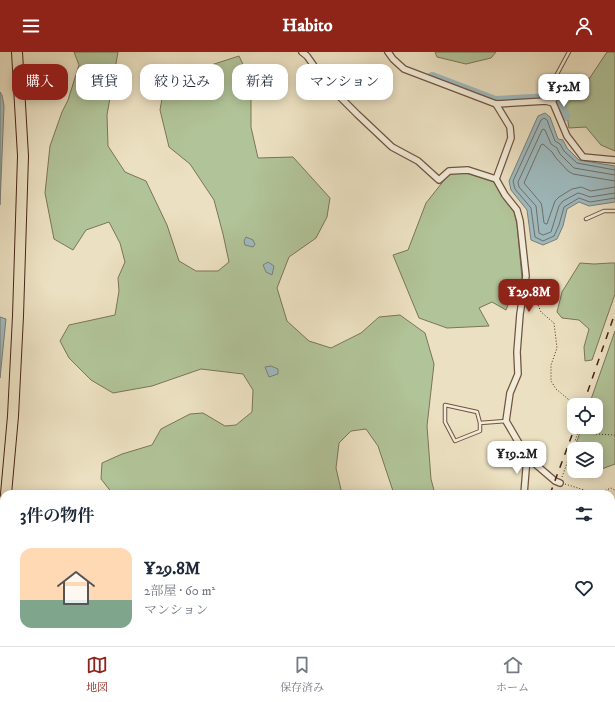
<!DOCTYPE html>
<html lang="ja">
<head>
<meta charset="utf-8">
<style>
	:root { --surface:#fff; --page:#f2f2f3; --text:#1f2937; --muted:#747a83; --line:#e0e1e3; --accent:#8f2418 }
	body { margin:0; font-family:"IM FELL DW Pica","Noto Serif JP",serif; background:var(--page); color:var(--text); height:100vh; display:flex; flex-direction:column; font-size:15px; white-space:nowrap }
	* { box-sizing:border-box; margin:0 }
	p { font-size:13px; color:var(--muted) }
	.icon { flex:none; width:22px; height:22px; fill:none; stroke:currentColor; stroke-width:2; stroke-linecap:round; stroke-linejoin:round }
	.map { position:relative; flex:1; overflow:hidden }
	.details { position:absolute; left:0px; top:438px; width:615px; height:156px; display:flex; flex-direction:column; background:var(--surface); border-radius:12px 12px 0 0; box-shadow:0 2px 10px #0003 }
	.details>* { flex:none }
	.banner { position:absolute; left:12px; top:12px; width:400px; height:36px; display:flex; gap:8px }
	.tools { position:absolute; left:567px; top:346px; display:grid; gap:8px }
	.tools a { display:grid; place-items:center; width:36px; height:36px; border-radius:8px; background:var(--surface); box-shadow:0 2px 10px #0003; font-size:20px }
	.price { position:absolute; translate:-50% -34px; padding:0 9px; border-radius:8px; background:#fff; color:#222; font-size:13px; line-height:26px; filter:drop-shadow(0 1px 2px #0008) }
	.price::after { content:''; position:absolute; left:50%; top:24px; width:12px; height:9px; margin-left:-6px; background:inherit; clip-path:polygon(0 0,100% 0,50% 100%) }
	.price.selected { background:var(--accent); color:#fff }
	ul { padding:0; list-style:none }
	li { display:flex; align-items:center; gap:12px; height:100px; padding:0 20px }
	li span { display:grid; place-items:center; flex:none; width:112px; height:80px; border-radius:12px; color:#555 }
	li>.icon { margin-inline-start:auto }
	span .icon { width:48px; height:48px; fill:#fffc; stroke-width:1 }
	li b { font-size:17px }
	h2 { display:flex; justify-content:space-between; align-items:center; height:48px; padding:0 20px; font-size:17px }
	.tag { padding:0 14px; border-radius:12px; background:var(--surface); box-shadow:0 2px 10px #0003; font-size:14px; line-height:36px }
	.tag.selected { background:var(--accent); color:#fff }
	header { display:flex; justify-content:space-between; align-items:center; height:52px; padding:0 20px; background:var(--accent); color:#fff; font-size:18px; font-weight:800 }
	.menu { display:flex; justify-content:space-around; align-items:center; height:56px; border-top:1px solid var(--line); background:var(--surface); font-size:11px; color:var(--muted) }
	.menu a { display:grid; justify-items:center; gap:2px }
	.menu .selected { color:var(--accent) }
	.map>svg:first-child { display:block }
	.green { fill:#b1c398; stroke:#7c7458 }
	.water { fill:#9ebabe; stroke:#7b7e7b }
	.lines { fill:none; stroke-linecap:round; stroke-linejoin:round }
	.shore { stroke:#726f6a; stroke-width:1 }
	.river { stroke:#9ebabe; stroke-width:10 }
	.lane-casing { stroke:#705342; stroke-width:4.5 }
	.street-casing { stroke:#705342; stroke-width:8 }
	.highway-casing { stroke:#472417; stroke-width:12 }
	.path { stroke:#472417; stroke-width:1; stroke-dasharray:1 2; stroke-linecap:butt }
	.lane { stroke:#f2ebd7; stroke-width:2.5 }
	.street { stroke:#f2ebd7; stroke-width:5.5 }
	.highway { stroke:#ebe0c1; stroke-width:10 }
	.rail { stroke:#472417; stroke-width:1.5; stroke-dasharray:7 7; stroke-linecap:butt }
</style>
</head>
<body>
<header><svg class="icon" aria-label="menu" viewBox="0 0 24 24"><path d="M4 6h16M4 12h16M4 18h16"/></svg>Habito<svg class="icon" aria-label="person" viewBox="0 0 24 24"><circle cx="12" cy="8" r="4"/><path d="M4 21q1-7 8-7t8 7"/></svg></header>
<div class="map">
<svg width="615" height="594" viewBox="0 0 615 594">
	<rect width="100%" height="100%" fill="#ebe0c1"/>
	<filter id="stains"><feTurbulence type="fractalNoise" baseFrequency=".005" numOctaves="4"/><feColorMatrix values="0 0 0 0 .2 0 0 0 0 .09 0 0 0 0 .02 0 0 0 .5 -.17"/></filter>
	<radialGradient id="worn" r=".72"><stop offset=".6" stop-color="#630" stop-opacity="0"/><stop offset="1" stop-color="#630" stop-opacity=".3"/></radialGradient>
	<g class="green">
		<path d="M 74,0 L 118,0 L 107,63 L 108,94 L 125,120 L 146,129 L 167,173 L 179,209 L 196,219 L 218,219 L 229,210 L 223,182 L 214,148 L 190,112 L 169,95 L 160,58 L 164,35 L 208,14 L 239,4 L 251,29 L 251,75 L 258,106 L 293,105 L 330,146 L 327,165 L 316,186 L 289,205 L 277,236 L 287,269 L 309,289 L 331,296 L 361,281 L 379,265 L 400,263 L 425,281 L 434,312 L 427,374 L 431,427 L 435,442 L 394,442 L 378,394 L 366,377 L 351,379 L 339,391 L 336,416 L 342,442 L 113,442 L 101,427 L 102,411 L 122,402 L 152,393 L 161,377 L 190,362 L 203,361 L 225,374 L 236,373 L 252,360 L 253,338 L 243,322 L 201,317 L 152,334 L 113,341 L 91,328 L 69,306 L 60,289 L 69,273 L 115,263 L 119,239 L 118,226 L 125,210 L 120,191 L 109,170 L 86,178 L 73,198 L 54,187 L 45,141 L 50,94 L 62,60 L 68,48 L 79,13 Z"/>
		<path d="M 435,0 L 496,0 L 491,6 L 466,12 L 437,5 Z"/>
		<path d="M 607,0 L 615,0 L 615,99 L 601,93 L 586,75 L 569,76 L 564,46 L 585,33 Z"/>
		<path d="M 466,121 L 494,130 L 504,147 L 514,160 L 517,172 L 522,226 L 518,244 L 510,248 L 506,258 L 492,250 L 479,256 L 489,274 L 447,276 L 419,266 L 393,203 L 408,198 L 426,151 L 449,122 Z"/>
		<path d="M 580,211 L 594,212 L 611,211 L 615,211 L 615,242 L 592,308 L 585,309 L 584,295 L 589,277 L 579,268 L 562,266 L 557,260 L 562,240 Z"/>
		<path d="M 615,279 L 615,412 L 599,418 L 596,417 L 596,397 L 574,397 L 582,375 L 596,375 L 596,353 L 589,353 Z"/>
		<path d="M 611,483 L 615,483 L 615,594 L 484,594 L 507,590 L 611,590 Z"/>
		<path d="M 101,590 L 160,590 L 156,594 L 104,594 Z"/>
	</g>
	<g class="water">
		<path d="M 0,40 L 2,43 L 4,54 L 0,153 Z"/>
		<path d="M 545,61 L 550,65 L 558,87 L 563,88 L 567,96 L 579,108 L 615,114 L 615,150 L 589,154 L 579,150 L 567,157 L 563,174 L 557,187 L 543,193 L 531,188 L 527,158 L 511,138 L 509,129 L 538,64 Z"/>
		<path d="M 246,185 L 253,188 L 255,192 L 253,195 L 245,193 L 244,189 Z"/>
		<path d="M 268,210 L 274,214 L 272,223 L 266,220 L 263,213 Z"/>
		<path d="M 0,265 L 6,267 L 0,326 Z"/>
		<path d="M 271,314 L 278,317 L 278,322 L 269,325 L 265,315 Z"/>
	</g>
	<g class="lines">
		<g class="shore">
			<path d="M 615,118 L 577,111 L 564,99 L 560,92 L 555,89 L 547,68 L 544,66 L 541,68 L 513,129 L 515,137 L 531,156 L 535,185 L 543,189 L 554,184 L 559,173 L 564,155 L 579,146 L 590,150 L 615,146"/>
			<path d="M 615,123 L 574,116 L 560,102 L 557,96 L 551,92 L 545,78 L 543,77 L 542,78 L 518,130 L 519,135 L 536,154 L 539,181 L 543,183 L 551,180 L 559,154 L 563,149 L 578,141 L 582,142 L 590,145 L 615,141"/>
			<path d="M 615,129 L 573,122 L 568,119 L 556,106 L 552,100 L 543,92 L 541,93 L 524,131 L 541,151 L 542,155 L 544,171 L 546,172 L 547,172 L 548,169 L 555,149 L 559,145 L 572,137 L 577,136 L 581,135 L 591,139 L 615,135"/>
		</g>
		<g class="river">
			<path d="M 432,25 L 495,49 L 552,46"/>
			<path d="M 559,51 L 565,64"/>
		</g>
		<g class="lane-casing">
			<g id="lane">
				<path d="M 553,51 L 557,45 L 550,35 L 569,0"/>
				<path d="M 586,167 L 604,159 L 615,159"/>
				<path d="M 480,371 L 477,360 L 445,353 L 445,370 L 455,389 L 480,379 L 480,371 L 506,369"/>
			</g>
		</g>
		<g class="street-casing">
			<g id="street">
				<path d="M 302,0 L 307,4 L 326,31 L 357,62 L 392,95 L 418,109 L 439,128 L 449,119 L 468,118 L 496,127 L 505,143 L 517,158 L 520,169 L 526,224 L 520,262 L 517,300 L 518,322 L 510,341 L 506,369 L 527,405 L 555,429 L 560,431"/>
				<path d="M 388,0 L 393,7 L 404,17 L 496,52 L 546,49 L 553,51 L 567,84 L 583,105 L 615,108"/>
				<path d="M 496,127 L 511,86 L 510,75 L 496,52"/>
				<path d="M 524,442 L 527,405"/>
				<path d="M 374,594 L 376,590"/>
			</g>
		</g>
		<g class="highway-casing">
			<g id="highway">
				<path d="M 6,442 L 13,364 L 18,264 L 23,104 L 17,0"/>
				<path d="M 0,545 L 4,471"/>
			</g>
		</g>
		<g class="path">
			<path d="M 530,234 L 541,260 L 554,271 L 557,296 L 551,313 L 551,329 L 556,337 L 568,347 L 574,356"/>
			<path d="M 587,375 L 594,382 L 615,383"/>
			<path d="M 562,425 L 580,375"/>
			<path d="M 565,432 L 597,442"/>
			<path d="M 597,442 L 611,436 L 615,438"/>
		</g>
		<use href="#lane" class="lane"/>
		<use href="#street" class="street"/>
		<use href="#highway" class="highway"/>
		<g class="rail">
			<path d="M 583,353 L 615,261"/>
			<path d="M 550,442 L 575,375"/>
			<path d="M 447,594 L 452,590"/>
		</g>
	</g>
	<rect width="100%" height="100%" filter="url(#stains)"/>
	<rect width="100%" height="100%" fill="url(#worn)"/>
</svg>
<div class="tools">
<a><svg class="icon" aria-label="locate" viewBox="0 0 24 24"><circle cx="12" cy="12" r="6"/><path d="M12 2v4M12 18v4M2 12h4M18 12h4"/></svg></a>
<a><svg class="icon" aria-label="layers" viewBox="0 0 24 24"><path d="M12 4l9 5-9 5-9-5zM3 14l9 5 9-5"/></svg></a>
</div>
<b class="price" style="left:564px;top:56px">¥52M</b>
<b class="price selected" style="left:529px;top:261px">¥29.8M</b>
<b class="price" style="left:517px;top:423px">¥19.2M</b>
<div class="banner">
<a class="tag selected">購入</a>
<a class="tag">賃貸</a>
<a class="tag">絞り込み</a>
<a class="tag">新着</a>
<a class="tag">マンション</a>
</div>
<section class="details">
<h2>3件の物件<svg class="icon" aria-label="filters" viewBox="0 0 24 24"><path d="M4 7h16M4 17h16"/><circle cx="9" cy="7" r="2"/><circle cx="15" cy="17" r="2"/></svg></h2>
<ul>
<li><span style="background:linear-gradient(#ffd9b3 65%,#7fa58c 0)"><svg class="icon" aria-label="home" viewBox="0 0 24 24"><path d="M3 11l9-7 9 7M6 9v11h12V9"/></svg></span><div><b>¥29.8M</b><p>2部屋 · 60 m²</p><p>マンション</p></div><svg class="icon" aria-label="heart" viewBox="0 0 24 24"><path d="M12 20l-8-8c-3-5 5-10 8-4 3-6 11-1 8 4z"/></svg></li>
</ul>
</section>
</div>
<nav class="menu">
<a class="selected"><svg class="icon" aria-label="map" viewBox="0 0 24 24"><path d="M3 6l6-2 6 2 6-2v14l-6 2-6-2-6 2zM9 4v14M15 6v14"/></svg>地図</a>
<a><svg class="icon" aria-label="saved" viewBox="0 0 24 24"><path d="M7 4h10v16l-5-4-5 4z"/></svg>保存済み</a>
<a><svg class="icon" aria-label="home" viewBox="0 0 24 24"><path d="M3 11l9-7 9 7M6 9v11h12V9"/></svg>ホーム</a>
</nav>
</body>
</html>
